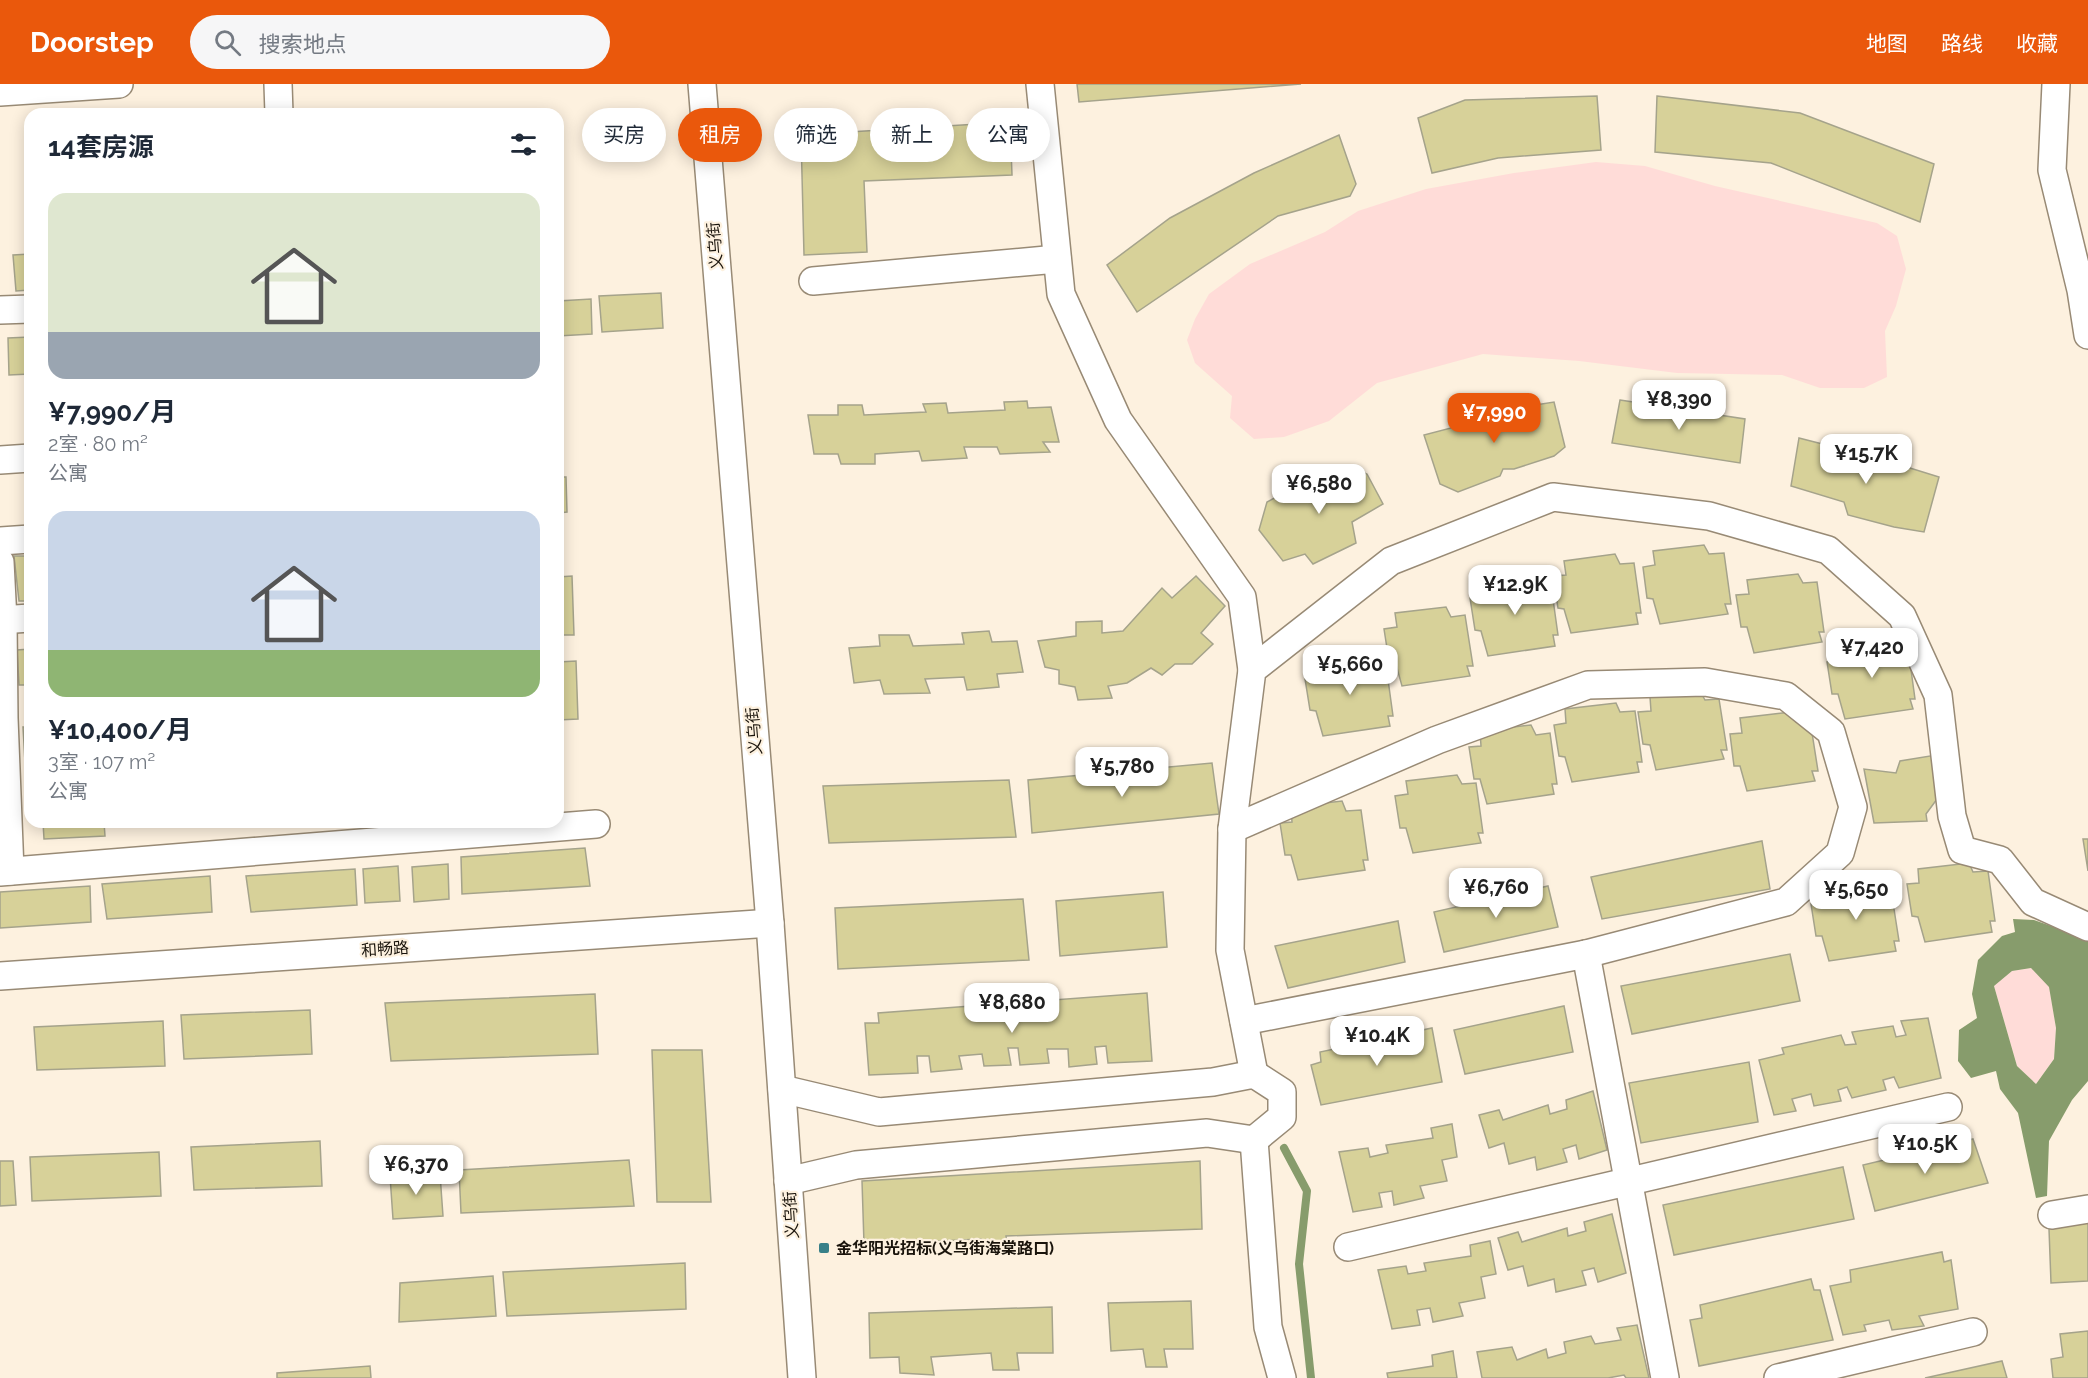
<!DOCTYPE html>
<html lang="zh">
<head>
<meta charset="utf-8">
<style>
	:root { --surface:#fff; --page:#f6f6f7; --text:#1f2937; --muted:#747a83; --accent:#ea580c }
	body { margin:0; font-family:Raleway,"Noto Sans SC",sans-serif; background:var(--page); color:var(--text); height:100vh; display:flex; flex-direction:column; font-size:22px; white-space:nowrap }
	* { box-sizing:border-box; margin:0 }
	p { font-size:20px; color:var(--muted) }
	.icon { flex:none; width:33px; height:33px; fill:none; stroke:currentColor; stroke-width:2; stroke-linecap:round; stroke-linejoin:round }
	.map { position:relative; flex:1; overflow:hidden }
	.panel { position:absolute; left:24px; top:24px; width:540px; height:720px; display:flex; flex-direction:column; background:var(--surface); border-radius:18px; box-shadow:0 3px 15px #0003 }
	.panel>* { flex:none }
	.hud { position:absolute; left:582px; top:24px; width:570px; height:54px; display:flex; gap:12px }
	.price { position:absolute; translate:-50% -51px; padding:0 14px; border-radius:12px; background:#fff; color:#222; font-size:20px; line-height:39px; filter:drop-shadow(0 2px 3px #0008) }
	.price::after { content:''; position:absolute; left:50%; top:36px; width:18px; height:14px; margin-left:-9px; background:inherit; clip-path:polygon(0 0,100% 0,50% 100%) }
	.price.current { background:var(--accent); color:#fff }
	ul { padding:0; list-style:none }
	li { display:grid; align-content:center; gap:12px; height:318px; padding:0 24px }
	li span { display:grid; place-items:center; height:186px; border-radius:18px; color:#555 }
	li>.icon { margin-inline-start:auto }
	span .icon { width:108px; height:108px; fill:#fffc; stroke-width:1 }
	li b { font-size:26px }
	h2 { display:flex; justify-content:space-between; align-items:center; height:72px; padding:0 24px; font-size:26px }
	.chip { padding:0 21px; border-radius:27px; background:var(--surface); box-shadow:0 3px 15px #0003; font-size:21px; line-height:54px }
	.chip.current { background:var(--accent); color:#fff }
	header { display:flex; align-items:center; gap:36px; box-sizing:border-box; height:84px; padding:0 30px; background:var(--accent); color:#fff }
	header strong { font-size:28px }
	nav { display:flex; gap:33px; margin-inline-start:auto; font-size:21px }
	.search { width:420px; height:54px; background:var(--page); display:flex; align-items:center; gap:15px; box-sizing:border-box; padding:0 21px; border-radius:33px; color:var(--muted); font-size:22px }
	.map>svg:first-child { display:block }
	.green { fill:#ffdcd8 }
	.water { fill:#879c6c; fill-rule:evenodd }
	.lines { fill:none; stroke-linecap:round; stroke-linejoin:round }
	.stream { stroke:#879c6c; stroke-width:8 }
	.building { fill:#d7d199; stroke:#a5a38b; stroke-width:1.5 }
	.minor-casing { stroke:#988a75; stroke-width:30 }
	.minor { stroke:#fff; stroke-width:27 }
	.poi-dot { fill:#388088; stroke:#fdf1df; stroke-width:2 }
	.labels { text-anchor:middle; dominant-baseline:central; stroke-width:4.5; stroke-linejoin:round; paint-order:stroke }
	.street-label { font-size:16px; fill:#1a140c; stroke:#fdf1df }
	.poi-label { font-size:16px; font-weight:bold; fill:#1a140c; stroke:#fdf1df; text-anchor:start }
</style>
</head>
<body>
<header>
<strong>Doorstep</strong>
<div class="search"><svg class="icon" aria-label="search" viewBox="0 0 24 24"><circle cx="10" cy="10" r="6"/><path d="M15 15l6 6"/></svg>搜索地点</div>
<nav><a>地图</a><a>路线</a><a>收藏</a></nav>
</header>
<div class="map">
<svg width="2088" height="1294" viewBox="0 0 2088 1294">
	<rect width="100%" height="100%" fill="#fdf1df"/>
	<g class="green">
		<path d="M 1596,78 L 1645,82 L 1715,102 L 1877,139 L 1897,152 L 1906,185 L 1896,222 L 1885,247 L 1887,293 L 1864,304 L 1820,304 L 1782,291 L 1677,289 L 1579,277 L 1483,270 L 1377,299 L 1329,337 L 1284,353 L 1254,355 L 1230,334 L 1232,312 L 1195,279 L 1187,256 L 1195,235 L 1209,210 L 1250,180 L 1325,148 L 1358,127 L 1426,105 L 1514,89 Z"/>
		<path d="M 2031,884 L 2049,902 L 2056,944 L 2054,975 L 2036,1000 L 2017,982 L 1994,902 L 2012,887 Z"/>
	</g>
	<path class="water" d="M 2013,835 L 2034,836 L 2088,855 L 2088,997 L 2072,1016 L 2049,1057 L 2047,1112 L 2036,1114 L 2018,1029 L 2000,1005 L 1996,987 L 1971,994 L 1958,977 L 1959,946 L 1977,934 L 1972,910 L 1978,876 L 2002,852 L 2015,848 ZM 2031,884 L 2049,903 L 2056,944 L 2054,975 L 2036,1000 L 2017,982 L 1994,902 L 2012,887 Z"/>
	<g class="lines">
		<path class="stream" d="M 1284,1064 L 1307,1107 L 1299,1180 L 1311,1294"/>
	</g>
	<g class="building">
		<path d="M 1077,0 L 1301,0 L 1079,18 Z"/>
		<path d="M 1597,12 L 1601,66 L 1498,74 L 1432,89 L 1418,34 L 1465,16 Z"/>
		<path d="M 1657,12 L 1800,29 L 1934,80 L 1920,138 L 1771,79 L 1655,68 Z"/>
		<path d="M 1010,38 L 1012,91 L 864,97 L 867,168 L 804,171 L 801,51 Z"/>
		<path d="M 1339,51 L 1356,100 L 1350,112 L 1278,132 L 1137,228 L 1107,181 L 1170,134 L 1254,89 Z"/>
		<path d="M 30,170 L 30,206 L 16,207 L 13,171 Z"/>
		<path d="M 661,209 L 663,244 L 602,248 L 599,212 Z"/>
		<path d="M 591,215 L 592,250 L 558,252 L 558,217 Z"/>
		<path d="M 30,253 L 30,290 L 9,291 L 8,254 Z"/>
		<path d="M 1620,316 L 1745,335 L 1740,379 L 1612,359 Z"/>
		<path d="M 1027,317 L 1028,324 L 1051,323 L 1059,358 L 1043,358 L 1050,368 L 1000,370 L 997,363 L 964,363 L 967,374 L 922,377 L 919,367 L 875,370 L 875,380 L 841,380 L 838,370 L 814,370 L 808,331 L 838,331 L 838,321 L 862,321 L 864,331 L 926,328 L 923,320 L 946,319 L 948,329 L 1005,326 L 1004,318 Z"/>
		<path d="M 1554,318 L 1565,363 L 1554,372 L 1514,385 L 1503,385 L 1500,392 L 1458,408 L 1440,400 L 1424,351 L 1455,343 L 1458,334 L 1505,319 L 1516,324 Z"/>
		<path d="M 1799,354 L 1881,375 L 1939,393 L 1924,448 L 1894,443 L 1848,431 L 1844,418 L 1791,402 Z"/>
		<path d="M 1344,381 L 1367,390 L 1383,420 L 1352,438 L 1356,459 L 1313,480 L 1305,470 L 1283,477 L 1259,446 L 1267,418 L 1299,401 Z"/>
		<path d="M 558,393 L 566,393 L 567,428 L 558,429 Z"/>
		<path d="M 1704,461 L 1709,470 L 1724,469 L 1731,520 L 1725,520 L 1728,530 L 1660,540 L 1653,515 L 1647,514 L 1643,483 L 1655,481 L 1653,467 Z"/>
		<path d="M 1615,470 L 1620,480 L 1634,479 L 1641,529 L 1636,529 L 1638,540 L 1571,549 L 1564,525 L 1558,524 L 1553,492 L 1566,491 L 1564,477 Z"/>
		<path d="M 14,472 L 30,472 L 30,517 L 19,517 Z"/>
		<path d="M 1798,490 L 1803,499 L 1817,498 L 1824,548 L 1819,548 L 1822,558 L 1754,569 L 1747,543 L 1741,543 L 1736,511 L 1749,510 L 1747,496 Z"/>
		<path d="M 572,492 L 574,551 L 558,551 L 558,493 Z"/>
		<path d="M 1196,492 L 1225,522 L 1201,549 L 1213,560 L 1192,580 L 1175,580 L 1162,591 L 1151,584 L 1127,599 L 1108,602 L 1112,614 L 1078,616 L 1075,603 L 1059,600 L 1059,586 L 1045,583 L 1038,557 L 1076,552 L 1076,538 L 1102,537 L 1102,549 L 1123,547 L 1162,504 L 1172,514 Z"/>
		<path d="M 1532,493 L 1536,502 L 1551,501 L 1558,551 L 1553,551 L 1555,562 L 1488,572 L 1481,547 L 1475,546 L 1470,514 L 1482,513 L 1481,499 Z"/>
		<path d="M 1446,523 L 1451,533 L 1465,531 L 1473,582 L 1467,582 L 1470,592 L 1402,602 L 1395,577 L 1389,577 L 1384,545 L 1397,543 L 1395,529 Z"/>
		<path d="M 989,547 L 992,558 L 1017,557 L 1023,588 L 997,590 L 999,603 L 967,606 L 964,593 L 925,595 L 930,609 L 884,610 L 880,596 L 854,599 L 849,564 L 880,562 L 879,551 L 909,551 L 913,562 L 964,560 L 962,549 Z"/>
		<path d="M 1889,556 L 1894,566 L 1908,564 L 1915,615 L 1910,615 L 1913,625 L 1845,635 L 1838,610 L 1832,610 L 1827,578 L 1839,577 L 1838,562 Z"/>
		<path d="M 30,565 L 30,601 L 19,601 L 17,566 Z"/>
		<path d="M 1367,573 L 1371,582 L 1386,581 L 1393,632 L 1388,632 L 1390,642 L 1323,652 L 1316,627 L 1310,626 L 1305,595 L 1318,593 L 1316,579 Z"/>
		<path d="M 576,577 L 578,635 L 558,636 L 558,578 Z"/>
		<path d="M 1700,607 L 1705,616 L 1719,615 L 1727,666 L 1721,666 L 1724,675 L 1656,686 L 1650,661 L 1643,660 L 1638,628 L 1651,627 L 1650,613 Z"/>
		<path d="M 1616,619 L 1620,628 L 1635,627 L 1642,678 L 1637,678 L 1639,688 L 1572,698 L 1565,673 L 1559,672 L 1554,641 L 1566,639 L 1565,625 Z"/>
		<path d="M 1791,628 L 1796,638 L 1810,636 L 1818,687 L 1812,687 L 1815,697 L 1747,707 L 1740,682 L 1734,682 L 1730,650 L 1742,649 L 1740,634 Z"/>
		<path d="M 1531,641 L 1536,651 L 1550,649 L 1557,700 L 1552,700 L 1554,710 L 1487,720 L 1480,695 L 1474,695 L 1469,663 L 1481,662 L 1480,647 Z"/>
		<path d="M 23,643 L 30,643 L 30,678 L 25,678 Z"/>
		<path d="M 1936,671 L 1940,711 L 1926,730 L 1927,737 L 1874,739 L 1864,685 L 1896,689 L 1900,677 Z"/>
		<path d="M 1212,679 L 1219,730 L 1032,749 L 1028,696 Z"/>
		<path d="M 1457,691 L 1462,700 L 1476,699 L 1483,749 L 1478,749 L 1481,759 L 1413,769 L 1406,744 L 1400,744 L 1395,712 L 1408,710 L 1406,697 Z"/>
		<path d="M 1009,696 L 1016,753 L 829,759 L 823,702 Z"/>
		<path d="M 1342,717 L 1346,727 L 1361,726 L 1368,776 L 1363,776 L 1365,786 L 1298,796 L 1291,771 L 1285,771 L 1280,739 L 1292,738 L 1291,723 Z"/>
		<path d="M 43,738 L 104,738 L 105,752 L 44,755 Z"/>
		<path d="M 2083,755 L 2088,755 L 2088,787 Z"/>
		<path d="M 1762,757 L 1770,805 L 1602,835 L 1591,793 Z"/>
		<path d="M 585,764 L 590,802 L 462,810 L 461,773 Z"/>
		<path d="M 1969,779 L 1973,788 L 1988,787 L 1995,837 L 1990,837 L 1992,848 L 1925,858 L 1918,833 L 1912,832 L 1907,800 L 1919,799 L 1918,785 Z"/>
		<path d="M 448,780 L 449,815 L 414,818 L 412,783 Z"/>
		<path d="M 398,782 L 400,817 L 365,819 L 363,785 Z"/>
		<path d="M 355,785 L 357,821 L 251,828 L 246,792 Z"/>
		<path d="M 210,792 L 212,828 L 107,835 L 102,800 Z"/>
		<path d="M 1873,798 L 1877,808 L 1891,806 L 1899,857 L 1894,857 L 1896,867 L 1829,877 L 1822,852 L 1816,852 L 1811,820 L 1823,819 L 1822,804 Z"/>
		<path d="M 90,802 L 91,838 L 0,844 L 0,808 Z"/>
		<path d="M 1548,802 L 1558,843 L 1444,868 L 1434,828 Z"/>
		<path d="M 1163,808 L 1167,863 L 1060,872 L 1056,817 Z"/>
		<path d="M 1023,815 L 1029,876 L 838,885 L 835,824 Z"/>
		<path d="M 1398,837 L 1405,878 L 1288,904 L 1275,862 Z"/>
		<path d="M 1790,870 L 1800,917 L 1632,950 L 1621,902 Z"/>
		<path d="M 1147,909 L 1152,977 L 1108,979 L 1106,962 L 1095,963 L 1097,980 L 1069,983 L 1068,965 L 1047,965 L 1049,979 L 1020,981 L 1018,964 L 1008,964 L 1011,981 L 984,982 L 982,970 L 959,972 L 962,985 L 931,988 L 929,972 L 917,972 L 918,989 L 869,991 L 865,939 L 879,939 L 878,929 Z"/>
		<path d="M 595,910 L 598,970 L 391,977 L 385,919 Z"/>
		<path d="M 1564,922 L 1573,968 L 1465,990 L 1454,946 Z"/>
		<path d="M 310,926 L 312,970 L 184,975 L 181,931 Z"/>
		<path d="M 1928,934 L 1941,994 L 1899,1004 L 1894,993 L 1883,996 L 1886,1006 L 1852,1014 L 1847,1003 L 1838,1006 L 1841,1017 L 1814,1022 L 1811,1010 L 1792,1015 L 1796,1027 L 1774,1031 L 1759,976 L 1784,970 L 1782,964 L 1841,951 L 1845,961 L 1856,960 L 1852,948 L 1893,942 L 1896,953 L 1906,951 L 1901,937 Z"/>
		<path d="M 163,937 L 165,982 L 37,986 L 34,943 Z"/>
		<path d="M 1432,944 L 1442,998 L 1321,1021 L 1311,981 L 1321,978 L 1320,968 Z"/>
		<path d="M 652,966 L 702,966 L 711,1118 L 657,1118 Z"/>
		<path d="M 1749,978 L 1758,1038 L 1641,1059 L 1629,999 Z"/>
		<path d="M 1593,1007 L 1607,1066 L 1579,1075 L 1576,1061 L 1563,1065 L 1567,1078 L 1537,1086 L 1535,1073 L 1509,1080 L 1504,1059 L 1489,1064 L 1479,1031 L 1499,1026 L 1503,1036 L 1548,1021 L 1550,1030 L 1567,1025 L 1566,1016 Z"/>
		<path d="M 1452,1040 L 1457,1073 L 1442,1076 L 1447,1097 L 1420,1102 L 1424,1114 L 1394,1121 L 1392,1107 L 1379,1109 L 1382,1123 L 1353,1128 L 1339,1068 L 1368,1064 L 1370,1073 L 1388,1069 L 1386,1061 L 1433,1054 L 1431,1044 Z"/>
		<path d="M 1973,1055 L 1988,1099 L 1875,1127 L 1863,1081 Z"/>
		<path d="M 320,1057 L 322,1102 L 194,1106 L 191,1063 Z"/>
		<path d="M 159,1068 L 161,1112 L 32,1117 L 30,1073 Z"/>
		<path d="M 629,1076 L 634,1122 L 461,1129 L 459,1086 Z"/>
		<path d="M 0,1077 L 13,1077 L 16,1121 L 0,1122 Z"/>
		<path d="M 1200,1077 L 1202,1145 L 1006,1152 L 1007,1165 L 982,1165 L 981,1155 L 920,1158 L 922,1169 L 899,1169 L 897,1158 L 864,1160 L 862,1097 Z"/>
		<path d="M 1843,1083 L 1854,1135 L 1674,1171 L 1663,1121 Z"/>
		<path d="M 440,1090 L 443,1132 L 393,1135 L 390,1092 Z"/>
		<path d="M 1612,1130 L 1626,1189 L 1598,1198 L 1594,1184 L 1582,1187 L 1586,1201 L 1556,1208 L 1554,1195 L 1528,1202 L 1523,1182 L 1508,1186 L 1498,1154 L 1518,1148 L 1522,1158 L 1567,1144 L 1568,1152 L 1586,1147 L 1584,1138 Z"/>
		<path d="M 2088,1136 L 2088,1197 L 2051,1199 L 2049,1145 Z"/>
		<path d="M 1490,1157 L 1496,1190 L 1481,1193 L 1485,1214 L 1459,1219 L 1463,1232 L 1433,1238 L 1430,1224 L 1417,1226 L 1420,1241 L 1392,1245 L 1378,1186 L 1406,1182 L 1408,1190 L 1426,1187 L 1424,1179 L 1471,1172 L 1470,1161 Z"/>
		<path d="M 1942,1168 L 1944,1178 L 1951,1176 L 1958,1225 L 1919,1232 L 1924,1242 L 1892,1246 L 1889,1236 L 1864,1241 L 1866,1247 L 1843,1251 L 1830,1202 L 1851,1198 L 1850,1186 Z"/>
		<path d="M 685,1179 L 686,1225 L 507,1232 L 503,1188 Z"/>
		<path d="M 493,1192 L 496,1232 L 399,1238 L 400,1199 Z"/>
		<path d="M 1811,1195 L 1814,1206 L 1820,1206 L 1833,1256 L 1699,1282 L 1690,1236 L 1702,1234 L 1700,1221 Z"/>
		<path d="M 1191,1217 L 1193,1265 L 1164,1265 L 1167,1283 L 1146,1283 L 1143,1265 L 1111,1267 L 1108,1219 Z"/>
		<path d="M 1052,1223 L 1053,1269 L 1017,1269 L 1019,1286 L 993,1286 L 991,1269 L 931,1273 L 934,1291 L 900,1289 L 899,1273 L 870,1274 L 869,1229 Z"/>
		<path d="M 1637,1241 L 1649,1294 L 1626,1294 L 1624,1291 L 1608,1294 L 1482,1294 L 1477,1268 L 1512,1263 L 1517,1276 L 1546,1265 L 1548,1274 L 1566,1269 L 1564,1258 L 1591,1252 L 1595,1260 L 1621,1256 L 1617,1244 Z"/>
		<path d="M 2088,1247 L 2088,1294 L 2053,1294 L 2051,1275 L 2063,1273 L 2060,1250 Z"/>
		<path d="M 1453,1267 L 1457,1294 L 1388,1294 L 1387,1289 L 1433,1282 L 1432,1271 Z"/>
		<path d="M 2002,1277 L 2007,1294 L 1925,1294 Z"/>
		<path d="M 370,1282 L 371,1294 L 277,1294 L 277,1289 Z"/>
	</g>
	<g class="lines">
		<g class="minor-casing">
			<g id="minor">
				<path d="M 278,0 L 279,30"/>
				<path d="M 702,0 L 770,839 L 802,1294"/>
				<path d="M 1040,0 L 1061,210 L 1118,336 L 1242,513 L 1252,586"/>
				<path d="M 2056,0 L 2052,86 L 2081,206 L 2088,251"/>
				<path d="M 0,8 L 119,0"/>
				<path d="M 813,197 L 1057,175"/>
				<path d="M 0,226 L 30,225"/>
				<path d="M 0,376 L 30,374"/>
				<path d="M 0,457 L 30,455"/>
				<path d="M 0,478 L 3,536 L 4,634 L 10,787"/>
				<path d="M 0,536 L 30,534"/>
				<path d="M 1232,745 L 1437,656 L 1588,601 L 1705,598 L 1786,612 L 1831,648 L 1853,723 L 1840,769 L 1786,818 L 1586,870 L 1244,937"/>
				<path d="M 0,788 L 596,740"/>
				<path d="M 1586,870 L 1665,1294"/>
				<path d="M 0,892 L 770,839"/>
				<path d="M 1254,990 L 1230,866 L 1232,745 L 1252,586 L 1391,477 L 1553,413 L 1709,432 L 1828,466 L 1902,532 L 1938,611 L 1952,732 L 1962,766 L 2000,776 L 2033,818 L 2088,843"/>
				<path d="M 782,1005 L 879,1028 L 1213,998 L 1254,990 L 1282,1008 L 1282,1033 L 1254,1056 L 1207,1049 L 856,1081 L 788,1097"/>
				<path d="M 1254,1056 L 1268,1243 L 1282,1294"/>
				<path d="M 2052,1131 L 2088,1125"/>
				<path d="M 1348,1163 L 1948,1023"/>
				<path d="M 1778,1294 L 1973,1248"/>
			</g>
		</g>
		<use href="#minor" class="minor"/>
	</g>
	<rect class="poi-dot" x="818" y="1158" width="12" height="12" rx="3"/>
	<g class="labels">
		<g class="street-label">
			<text transform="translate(715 162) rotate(-95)">义乌街</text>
			<text transform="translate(754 647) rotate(-95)">义乌街</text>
			<text transform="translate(385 865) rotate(-4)">和畅路</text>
			<text transform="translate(791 1131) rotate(-94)">义乌街</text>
		</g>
		<g class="poi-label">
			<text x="836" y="1164">金华阳光招标(义乌街海棠路口)</text>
		</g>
	</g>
</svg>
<b class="price" style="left:1679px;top:347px">¥8,390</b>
<b class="price current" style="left:1494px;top:360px">¥7,990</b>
<b class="price" style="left:1866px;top:401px">¥15.7K</b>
<b class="price" style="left:1319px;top:431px">¥6,580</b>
<b class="price" style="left:1515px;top:532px">¥12.9K</b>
<b class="price" style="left:1872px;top:595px">¥7,420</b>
<b class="price" style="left:1350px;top:612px">¥5,660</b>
<b class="price" style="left:1122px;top:714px">¥5,780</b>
<b class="price" style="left:1496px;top:835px">¥6,760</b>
<b class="price" style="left:1856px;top:837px">¥5,650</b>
<b class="price" style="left:1012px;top:950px">¥8,680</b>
<b class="price" style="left:1377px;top:983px">¥10.4K</b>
<b class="price" style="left:1925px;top:1091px">¥10.5K</b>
<b class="price" style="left:416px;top:1112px">¥6,370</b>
<div class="hud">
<a class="chip">买房</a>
<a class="chip current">租房</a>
<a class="chip">筛选</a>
<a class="chip">新上</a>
<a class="chip">公寓</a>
</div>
<section class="panel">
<h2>14套房源<svg class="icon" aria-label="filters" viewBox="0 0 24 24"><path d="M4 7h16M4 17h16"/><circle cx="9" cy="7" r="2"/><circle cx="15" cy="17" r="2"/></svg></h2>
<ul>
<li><span style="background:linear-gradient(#dfe7d0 75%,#9aa5b1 0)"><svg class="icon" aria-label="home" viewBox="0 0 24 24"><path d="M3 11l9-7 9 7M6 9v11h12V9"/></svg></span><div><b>¥7,990/月</b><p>2室 · 80 m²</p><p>公寓</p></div></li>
<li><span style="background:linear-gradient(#c9d6e8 75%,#8fb573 0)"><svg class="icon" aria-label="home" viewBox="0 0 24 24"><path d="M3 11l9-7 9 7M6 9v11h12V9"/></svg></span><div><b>¥10,400/月</b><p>3室 · 107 m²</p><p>公寓</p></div></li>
</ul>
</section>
</div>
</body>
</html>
